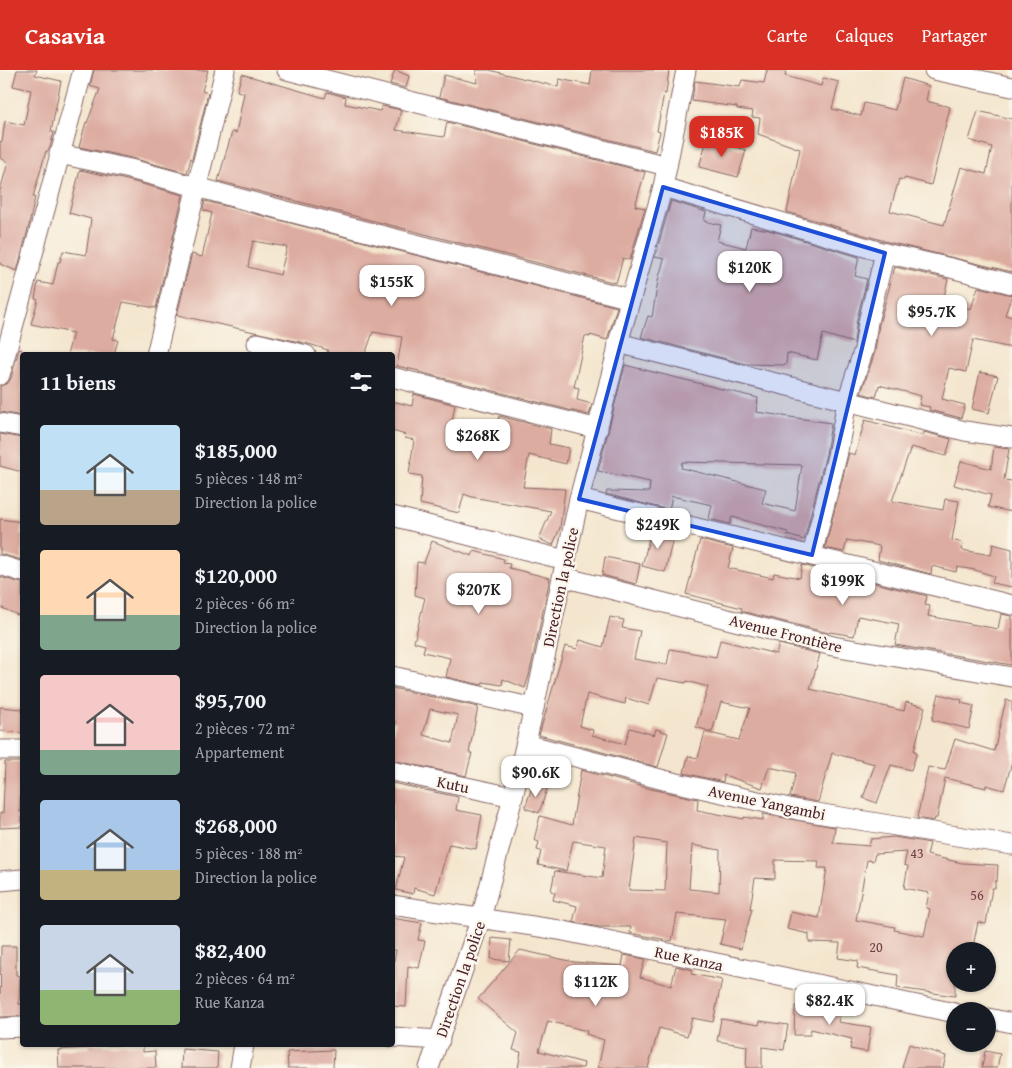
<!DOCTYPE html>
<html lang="fr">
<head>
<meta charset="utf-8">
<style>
	:root { --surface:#171b24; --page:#20242c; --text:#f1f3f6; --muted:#9ea1a6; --accent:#d93025 }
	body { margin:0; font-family:"Gentium Book Plus",serif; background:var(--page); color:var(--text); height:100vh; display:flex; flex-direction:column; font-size:19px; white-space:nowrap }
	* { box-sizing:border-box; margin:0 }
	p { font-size:16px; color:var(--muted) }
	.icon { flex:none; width:28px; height:28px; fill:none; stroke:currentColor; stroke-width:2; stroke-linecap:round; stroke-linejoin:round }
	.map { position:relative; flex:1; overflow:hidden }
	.details { position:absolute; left:20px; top:282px; width:375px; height:695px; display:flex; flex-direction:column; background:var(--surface); border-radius:5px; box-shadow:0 1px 4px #0004 }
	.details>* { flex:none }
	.fabs { position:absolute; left:946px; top:872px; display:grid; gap:10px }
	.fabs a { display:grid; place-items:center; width:50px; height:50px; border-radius:50%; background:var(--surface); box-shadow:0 1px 4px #0004; font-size:25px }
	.price { position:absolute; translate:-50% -42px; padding:0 11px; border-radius:10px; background:#fff; color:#222; font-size:16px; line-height:32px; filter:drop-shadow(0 1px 2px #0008) }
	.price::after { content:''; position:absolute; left:50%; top:30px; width:15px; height:11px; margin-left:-8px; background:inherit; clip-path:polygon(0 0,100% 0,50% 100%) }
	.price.active { background:var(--accent); color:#fff }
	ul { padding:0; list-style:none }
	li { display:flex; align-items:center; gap:15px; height:125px; padding:0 20px }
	li span { display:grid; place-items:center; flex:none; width:140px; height:100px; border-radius:5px; color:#555 }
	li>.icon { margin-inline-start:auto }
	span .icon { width:60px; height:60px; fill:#fffc; stroke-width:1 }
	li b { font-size:21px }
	h2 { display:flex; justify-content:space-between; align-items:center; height:60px; padding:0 20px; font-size:21px }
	header { display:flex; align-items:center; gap:30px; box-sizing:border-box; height:70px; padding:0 25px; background:var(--accent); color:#fff }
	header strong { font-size:24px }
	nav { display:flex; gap:28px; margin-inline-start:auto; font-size:18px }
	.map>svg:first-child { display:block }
	.building { fill:#ddaca0; fill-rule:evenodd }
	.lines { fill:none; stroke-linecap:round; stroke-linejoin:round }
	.minor-casing { stroke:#866564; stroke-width:21 }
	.minor { stroke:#fff; stroke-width:19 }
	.marked { fill:#1d4ed8; fill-opacity:0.2; stroke:#1d4ed8; stroke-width:4; stroke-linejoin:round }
	.labels { text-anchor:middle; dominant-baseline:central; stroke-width:4.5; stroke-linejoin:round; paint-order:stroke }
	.number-label { font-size:14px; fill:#6f4248 }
	.street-label { font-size:16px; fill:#4a1f2b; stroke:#fbf7ec }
</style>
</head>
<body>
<header>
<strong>Casavia</strong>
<nav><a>Carte</a><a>Calques</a><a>Partager</a></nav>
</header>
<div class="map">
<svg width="1012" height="998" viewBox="0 0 1012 998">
	<rect width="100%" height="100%" fill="#fbf7ec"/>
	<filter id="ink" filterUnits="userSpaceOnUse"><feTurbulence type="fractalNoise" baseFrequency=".02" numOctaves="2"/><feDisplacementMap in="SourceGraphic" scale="10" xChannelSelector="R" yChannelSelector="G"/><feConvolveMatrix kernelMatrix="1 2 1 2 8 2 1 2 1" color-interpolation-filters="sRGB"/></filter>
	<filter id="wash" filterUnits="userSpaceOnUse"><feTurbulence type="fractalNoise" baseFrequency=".0096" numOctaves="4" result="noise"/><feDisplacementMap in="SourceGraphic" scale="20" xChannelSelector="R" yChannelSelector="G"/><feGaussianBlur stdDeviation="1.12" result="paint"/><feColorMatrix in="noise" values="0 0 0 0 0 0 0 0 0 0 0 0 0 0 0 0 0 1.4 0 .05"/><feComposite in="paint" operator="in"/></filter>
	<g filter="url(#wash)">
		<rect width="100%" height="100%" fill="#f4e6ce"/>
		<g id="blocks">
			<g class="building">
				<path d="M 17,0 L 37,0 L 35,5 L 61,11 L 51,62 L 54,62 L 50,77 L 48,81 L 46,81 L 33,127 L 35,127 L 29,155 L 17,201 L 0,194 L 0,121 L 8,92 L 0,88 L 0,71 L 2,72 L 5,51 L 24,55 L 31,20 L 13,16 Z"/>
				<path d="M 94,0 L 208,0 L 202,21 L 208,23 L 192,89 L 191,88 L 187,103 L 132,88 L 79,77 L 86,52 L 87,53 L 100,19 L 90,16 Z"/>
				<path d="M 395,0 L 409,6 L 406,18 L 390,14 Z"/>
				<path d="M 476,0 L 489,0 L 558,17 L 559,9 L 590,15 L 592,0 L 669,0 L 666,24 L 664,23 L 657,61 L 660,62 L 655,81 L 439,27 L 444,5 L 477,13 Z"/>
				<path d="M 767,0 L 786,0 L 785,6 L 821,16 L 823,8 L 839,12 L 832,39 L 861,46 L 864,33 L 895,40 L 903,8 L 929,16 L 926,31 L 950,37 L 931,115 L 905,108 L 904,110 L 899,109 L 890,141 L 944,155 L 961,97 L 986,104 L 992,77 L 969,70 L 978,41 L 1012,49 L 1012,202 L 888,172 L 787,142 L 800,79 L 758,64 L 760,48 L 752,47 L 753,41 L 737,39 L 737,37 L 692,31 L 695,11 L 740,17 L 742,10 L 764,13 Z"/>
				<path d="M 242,4 L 325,28 L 327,22 L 346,27 L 345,34 L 380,41 L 382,36 L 401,40 L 396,60 L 444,67 L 447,52 L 645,102 L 635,136 L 645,138 L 630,190 L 623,188 L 616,213 L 218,111 L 232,62 L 236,63 L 244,23 L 237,21 Z"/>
				<path d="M 707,70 L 746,80 L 738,107 L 699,97 Z"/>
				<path d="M 80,100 L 127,110 L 183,125 L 156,238 L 123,232 L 113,269 L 118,270 L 114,285 L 67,285 L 73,263 L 31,254 L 38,230 L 35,229 L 38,212 L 53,215 L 58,192 L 60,192 L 63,181 L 86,185 L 91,149 L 69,143 Z"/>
				<path d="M 205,131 L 617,237 L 607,270 L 590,265 L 590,267 L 585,266 L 574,317 L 579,318 L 577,330 L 592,334 L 589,345 L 419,302 L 419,301 L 397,296 L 402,267 L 373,262 L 365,285 L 327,285 L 328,280 L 309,274 L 177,245 L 192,184 L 202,187 L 212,143 L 203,140 ZM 253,171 L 287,177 L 280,205 L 248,197 Z"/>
				<path d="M 671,131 L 706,142 L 704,151 L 721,155 L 717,171 L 746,178 L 751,157 L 769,160 L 859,187 L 855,206 L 867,209 L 857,249 L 854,273 L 823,264 L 817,290 L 787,283 L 786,295 L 746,294 L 641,267 L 648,246 L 652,247 L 658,211 L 664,189 L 655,187 Z"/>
				<path d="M 895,197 L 948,209 L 943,231 L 971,239 L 978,217 L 1012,225 L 1005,245 L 1012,247 L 1012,278 L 973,270 L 966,302 L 949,298 L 942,329 L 965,335 L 961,348 L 929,340 L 930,337 L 919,335 L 921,326 L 879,315 L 876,327 L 861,323 L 875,282 L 879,254 Z"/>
				<path d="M 19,279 L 22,280 L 22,346 L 0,342 L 0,316 L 8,313 L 11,308 Z"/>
				<path d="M 625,295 L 758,328 L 756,342 L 831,353 L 826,384 L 804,470 L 787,465 L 788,462 L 732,447 L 730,454 L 709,449 L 712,435 L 672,426 L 669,440 L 606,424 L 607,421 L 649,422 L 650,412 L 598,401 ZM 682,392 L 802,395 L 795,441 L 762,433 L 766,419 L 681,398 Z"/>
				<path d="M 980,302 L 998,306 L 989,343 L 972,339 Z"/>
				<path d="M 414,324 L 455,335 L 450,362 L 495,367 L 499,346 L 551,359 L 549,374 L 569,378 L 566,394 L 529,385 L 523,417 L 565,419 L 560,458 L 553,475 L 539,469 L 551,441 L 472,427 L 464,424 L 459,443 L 420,434 L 422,406 L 409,404 L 414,370 L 405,368 L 406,365 L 392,361 L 392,331 L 412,336 Z"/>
				<path d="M 865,350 L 923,366 L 924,362 L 951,369 L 946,386 L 911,377 L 892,431 L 943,440 L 945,429 L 959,431 L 952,470 L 963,473 L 962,480 L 991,485 L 993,474 L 1012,479 L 1012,517 L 992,513 L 994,506 L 975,500 L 957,497 L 956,502 L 932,496 L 931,504 L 878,490 L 880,476 L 847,470 L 844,482 L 825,478 L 849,383 L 855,385 Z"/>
				<path d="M 0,364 L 22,368 L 22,402 L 0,396 Z"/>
				<path d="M 994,377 L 1009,379 L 1004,410 L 1012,411 L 1012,442 L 988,437 L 991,425 L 954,415 L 961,391 L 991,399 Z"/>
				<path d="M 0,449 L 22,452 L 20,464 L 22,465 L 22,490 L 0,484 Z"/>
				<path d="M 652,458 L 674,464 L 665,502 L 642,496 Z"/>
				<path d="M 700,470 L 733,478 L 728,498 L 773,508 L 774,503 L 800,508 L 802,495 L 927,526 L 925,535 L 930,536 L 928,546 L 998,559 L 1001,544 L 1012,546 L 1012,595 L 895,575 L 899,554 L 858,546 L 854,566 L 830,562 L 829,563 L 741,541 L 742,538 L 686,524 Z"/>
				<path d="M 432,471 L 472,486 L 474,481 L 504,489 L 503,493 L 510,494 L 509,498 L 550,508 L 529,606 L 525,618 L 503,609 L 502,615 L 483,612 L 482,615 L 446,607 L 450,588 L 423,582 L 425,575 L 414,572 L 425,528 L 415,525 L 417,492 L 424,493 Z"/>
				<path d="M 605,487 L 640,494 L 636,514 L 602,505 Z"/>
				<path d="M 0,507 L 22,513 L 22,547 L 0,537 Z"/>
				<path d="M 610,547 L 624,550 L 622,558 L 640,561 L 634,589 L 667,595 L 670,579 L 716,587 L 720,570 L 776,584 L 779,574 L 820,584 L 810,619 L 904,641 L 906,632 L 925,637 L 914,681 L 917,682 L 911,700 L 891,695 L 877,733 L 863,728 L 875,694 L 832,683 L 818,732 L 790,727 L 796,703 L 769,697 L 762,718 L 724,705 L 723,712 L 684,703 L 688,686 L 698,688 L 705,662 L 739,670 L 750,638 L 721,632 L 712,662 L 696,657 L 708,617 L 687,611 L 686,613 L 657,608 L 649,635 L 626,628 L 625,634 L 587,624 L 580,656 L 593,660 L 592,665 L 625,674 L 630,658 L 654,665 L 656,659 L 668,663 L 658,697 L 539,665 L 565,576 L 577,579 L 580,570 L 603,577 Z"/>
				<path d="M 392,618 L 478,637 L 469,683 L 472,683 L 466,706 L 392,690 L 392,666 L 396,652 L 392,651 ZM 430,639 L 458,645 L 452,673 L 423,665 Z"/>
				<path d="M 939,624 L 962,630 L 961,633 L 974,636 L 969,659 L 932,650 Z"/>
				<path d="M 1006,630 L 1012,631 L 1012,692 L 1004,720 L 986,715 L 986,718 L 945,708 L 937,748 L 935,748 L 934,751 L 917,748 L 928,697 L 945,700 L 955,669 L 994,681 Z"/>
				<path d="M 0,637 L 22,639 L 22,663 L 0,661 Z"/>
				<path d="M 5,692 L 21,692 L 20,742 L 22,742 L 22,757 L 0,758 L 0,743 L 3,743 Z"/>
				<path d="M 581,700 L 651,719 L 698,729 L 697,740 L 744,749 L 744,747 L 763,750 L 763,744 L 835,757 L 833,773 L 869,776 L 871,769 L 894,767 L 930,773 L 927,785 L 962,793 L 998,795 L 997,811 L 995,811 L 995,818 L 992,818 L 986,854 L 978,852 L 972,881 L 955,881 L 955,926 L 897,918 L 898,905 L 857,898 L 858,891 L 838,888 L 840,873 L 809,872 L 809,864 L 787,859 L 791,842 L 819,848 L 827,798 L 818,798 L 819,791 L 775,790 L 775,809 L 755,808 L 750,839 L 752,839 L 741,879 L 720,874 L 726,849 L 677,844 L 672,871 L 630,863 L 631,857 L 600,857 L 573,852 L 577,836 L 553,830 L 555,822 L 551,821 L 555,801 L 602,808 L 606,776 L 573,771 L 566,801 L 538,795 L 541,781 L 537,780 L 539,772 L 534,770 L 540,746 L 572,755 ZM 636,768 L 667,773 L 665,821 L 629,820 ZM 692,775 L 720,780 L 719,822 L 689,819 ZM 907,782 L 904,795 L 908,796 L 904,818 L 929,823 L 926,838 L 930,839 L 924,866 L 894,860 L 895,857 L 856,850 L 867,790 L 873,791 L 875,784 Z"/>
				<path d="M 392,713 L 458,727 L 456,740 L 482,745 L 476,779 L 449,774 L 435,824 L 414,818 L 413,824 L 396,820 L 404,787 L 392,786 Z"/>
				<path d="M 533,714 L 548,716 L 539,743 L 525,738 Z"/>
				<path d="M 392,848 L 422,853 L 418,870 L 425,871 L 419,898 L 408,896 L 406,937 L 392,936 L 392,902 L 396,880 L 392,880 Z"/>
				<path d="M 492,868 L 511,870 L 509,891 L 491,889 Z"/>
				<path d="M 1,876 L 16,876 L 16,905 L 20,906 L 19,934 L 22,934 L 22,946 L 0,947 Z"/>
				<path d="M 520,880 L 574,892 L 622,896 L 624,885 L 645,889 L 640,907 L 671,916 L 676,896 L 693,900 L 691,904 L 722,910 L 713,952 L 692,948 L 687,966 L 659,958 L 648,998 L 598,998 L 604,970 L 586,964 L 587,961 L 548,951 L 539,981 L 584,993 L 583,998 L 518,998 L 521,982 L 513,980 L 518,963 L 478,929 Z"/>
				<path d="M 795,936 L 828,938 L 841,940 L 838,952 L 871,957 L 867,982 L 850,979 L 852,969 L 811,959 L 810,965 L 794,965 Z"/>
				<path d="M 721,949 L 759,955 L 760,951 L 788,955 L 784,980 L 762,977 L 762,998 L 746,998 L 747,976 L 717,971 Z"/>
				<path d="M 909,974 L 946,986 L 943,998 L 902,998 Z"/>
				<path d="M 90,975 L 143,975 L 143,982 L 155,981 L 156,998 L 59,998 L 58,980 L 89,978 Z"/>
				<path d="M 182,979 L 218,982 L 217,998 L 181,998 Z"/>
				<path d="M 334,980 L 333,998 L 288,998 L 287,982 Z"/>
				<path d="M 985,981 L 1000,984 L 997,998 L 982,998 Z"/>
			</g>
		</g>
	</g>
	<g filter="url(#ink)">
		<use href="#blocks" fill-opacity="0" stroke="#866564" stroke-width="1"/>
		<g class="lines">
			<g class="minor-casing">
				<g id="minor">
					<path d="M 287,0 L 667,96"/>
					<path d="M 934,0 L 1012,17"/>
					<path d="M 59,84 L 130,99 L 286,141 L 631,229"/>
					<path d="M 663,117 L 885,183 L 951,198 L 1012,214"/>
					<path d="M 257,273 L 306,285"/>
					<path d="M 618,273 L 965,361 L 1012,368"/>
					<path d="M 156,285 L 225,0"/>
					<path d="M 0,305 L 83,0"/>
					<path d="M 392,307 L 598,359"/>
					<path d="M 0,353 L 22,357"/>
					<path d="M 579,429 L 1012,535"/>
					<path d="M 392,446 L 565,490"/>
					<path d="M 812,485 L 837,386 L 847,331 L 864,279 L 868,252 L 885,183"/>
					<path d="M 0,495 L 22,502"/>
					<path d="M 563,507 L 833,576 L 1012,607"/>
					<path d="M 392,606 L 534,638"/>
					<path d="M 526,674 L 664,710 L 798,740 L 1012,775"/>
					<path d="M 0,680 L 22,680"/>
					<path d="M 392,701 L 513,727"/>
					<path d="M 0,811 L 22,809"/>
					<path d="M 392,835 L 559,860 L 955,943"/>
					<path d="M 988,948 L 1012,953"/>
					<path d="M 0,958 L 22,957"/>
					<path d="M 392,967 L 440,970"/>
					<path d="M 240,998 L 244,975"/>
					<path d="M 429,998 L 481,848 L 513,727 L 534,638 L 579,429 L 616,286 L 618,273 L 663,117 L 686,0"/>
				</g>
			</g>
			<use href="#minor" class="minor"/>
		</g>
	</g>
	<path class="marked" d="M 663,117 L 885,183 L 812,485 L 579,429 Z"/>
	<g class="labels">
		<g class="number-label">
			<text x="917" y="783">43</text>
			<text x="977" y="825">56</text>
			<text x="876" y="877">20</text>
		</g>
		<g class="street-label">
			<text transform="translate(560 517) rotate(-78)">Direction la police</text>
			<text transform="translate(786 563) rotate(14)">Avenue Frontière</text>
			<text transform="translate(453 714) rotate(12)">Kutu</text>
			<text transform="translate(767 732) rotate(12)">Avenue Yangambi</text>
			<text transform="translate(689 888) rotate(12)">Rue Kanza</text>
			<text transform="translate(460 909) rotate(-71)">Direction la police</text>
		</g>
	</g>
</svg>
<div class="fabs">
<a>+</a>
<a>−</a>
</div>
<b class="price active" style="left:722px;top:88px">$185K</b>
<b class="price" style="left:750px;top:223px">$120K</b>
<b class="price" style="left:392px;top:237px">$155K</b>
<b class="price" style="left:932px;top:267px">$95.7K</b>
<b class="price" style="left:478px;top:391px">$268K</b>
<b class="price" style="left:658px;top:480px">$249K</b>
<b class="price" style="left:843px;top:536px">$199K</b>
<b class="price" style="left:479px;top:545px">$207K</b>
<b class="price" style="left:536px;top:728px">$90.6K</b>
<b class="price" style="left:596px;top:937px">$112K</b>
<b class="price" style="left:830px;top:956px">$82.4K</b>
<section class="details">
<h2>11 biens<svg class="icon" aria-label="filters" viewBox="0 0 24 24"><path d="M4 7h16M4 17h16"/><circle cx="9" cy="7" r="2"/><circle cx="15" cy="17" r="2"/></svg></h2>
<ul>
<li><span style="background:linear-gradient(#bfe0f5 65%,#b9a48a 0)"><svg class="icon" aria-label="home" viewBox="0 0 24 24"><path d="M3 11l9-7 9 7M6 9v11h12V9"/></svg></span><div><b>$185,000</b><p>5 pièces · 148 m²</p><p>Direction la police</p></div></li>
<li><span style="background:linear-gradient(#ffd9b3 65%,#7fa58c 0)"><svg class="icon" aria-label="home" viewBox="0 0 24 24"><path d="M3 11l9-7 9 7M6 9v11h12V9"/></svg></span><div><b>$120,000</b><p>2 pièces · 66 m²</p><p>Direction la police</p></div></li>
<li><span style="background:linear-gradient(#f6c9c9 75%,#7fa58c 0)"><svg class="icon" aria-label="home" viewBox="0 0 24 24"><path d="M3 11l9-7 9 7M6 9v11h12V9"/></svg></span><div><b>$95,700</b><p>2 pièces · 72 m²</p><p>Appartement</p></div></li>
<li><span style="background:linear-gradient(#a9c7e8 70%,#c2b280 0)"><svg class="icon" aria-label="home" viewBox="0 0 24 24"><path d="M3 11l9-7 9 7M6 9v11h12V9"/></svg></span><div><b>$268,000</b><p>5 pièces · 188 m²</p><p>Direction la police</p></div></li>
<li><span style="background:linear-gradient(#c9d6e8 65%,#8fb573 0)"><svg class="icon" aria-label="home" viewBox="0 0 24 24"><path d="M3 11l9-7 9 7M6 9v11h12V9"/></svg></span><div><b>$82,400</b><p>2 pièces · 64 m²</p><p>Rue Kanza</p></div></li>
</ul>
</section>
</div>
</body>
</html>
